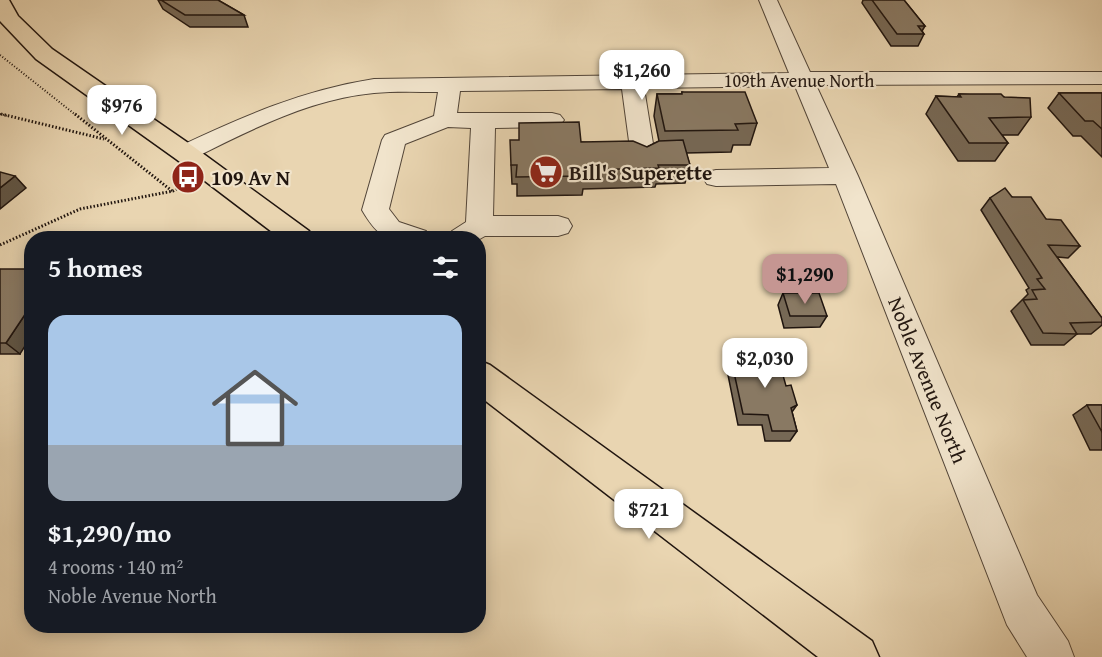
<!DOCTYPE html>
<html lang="en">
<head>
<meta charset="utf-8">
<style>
	:root { --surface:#171b24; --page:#242831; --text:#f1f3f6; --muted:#9ea1a6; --accent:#c59692 }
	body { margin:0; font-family:"Gentium Book Plus",serif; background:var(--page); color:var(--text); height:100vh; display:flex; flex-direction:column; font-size:22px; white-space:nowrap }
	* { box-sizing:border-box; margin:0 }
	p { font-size:20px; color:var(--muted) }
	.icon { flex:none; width:33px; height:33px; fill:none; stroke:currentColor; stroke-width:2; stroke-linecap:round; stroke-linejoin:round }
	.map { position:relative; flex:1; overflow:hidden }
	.sheet { position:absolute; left:24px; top:231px; width:462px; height:402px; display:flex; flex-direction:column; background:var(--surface); border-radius:24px; box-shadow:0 3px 15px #0003 }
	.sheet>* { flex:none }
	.price { position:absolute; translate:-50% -51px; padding:0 14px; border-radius:12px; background:#fff; color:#222; font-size:20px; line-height:39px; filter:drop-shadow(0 2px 3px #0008) }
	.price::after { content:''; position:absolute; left:50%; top:36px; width:18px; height:14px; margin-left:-9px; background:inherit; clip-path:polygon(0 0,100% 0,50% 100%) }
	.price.selected { background:var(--accent); color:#111 }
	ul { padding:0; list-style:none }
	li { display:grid; align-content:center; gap:12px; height:318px; padding:0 24px }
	li span { display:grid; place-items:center; height:186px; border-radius:18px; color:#555 }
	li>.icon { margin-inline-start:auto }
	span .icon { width:108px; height:108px; fill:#fffc; stroke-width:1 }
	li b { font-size:26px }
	h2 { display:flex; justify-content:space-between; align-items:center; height:72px; padding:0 24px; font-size:26px }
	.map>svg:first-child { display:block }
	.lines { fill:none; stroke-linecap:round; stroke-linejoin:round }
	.minor-casing { stroke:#524538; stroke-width:2 }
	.major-casing { stroke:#20150f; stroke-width:3 }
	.path-far1 { stroke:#20150f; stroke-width:2; stroke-dasharray:1 2; stroke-linecap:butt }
	.path { stroke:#20150f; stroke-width:3; stroke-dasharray:1.5 2; stroke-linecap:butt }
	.minor { fill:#f1e4cc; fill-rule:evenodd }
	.major { fill:#e9d5b1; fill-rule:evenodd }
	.wall { fill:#766855; stroke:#20150f; stroke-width:1.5 }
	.shaded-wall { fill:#605545; stroke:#20150f; stroke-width:1.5 }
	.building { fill:#897963; stroke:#20150f; stroke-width:1.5 }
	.labels { text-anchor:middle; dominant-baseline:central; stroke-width:4.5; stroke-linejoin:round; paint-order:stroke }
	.far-street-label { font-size:18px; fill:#20150f; stroke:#f1e4cc }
	.poi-label { font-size:21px; font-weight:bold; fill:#20150f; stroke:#f1e4cc; text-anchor:start }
	.street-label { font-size:21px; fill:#20150f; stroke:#f1e4cc }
</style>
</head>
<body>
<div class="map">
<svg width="1102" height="657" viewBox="0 0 1102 657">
	<rect width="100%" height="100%" fill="#e9d5b1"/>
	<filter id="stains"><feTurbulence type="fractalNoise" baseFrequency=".00333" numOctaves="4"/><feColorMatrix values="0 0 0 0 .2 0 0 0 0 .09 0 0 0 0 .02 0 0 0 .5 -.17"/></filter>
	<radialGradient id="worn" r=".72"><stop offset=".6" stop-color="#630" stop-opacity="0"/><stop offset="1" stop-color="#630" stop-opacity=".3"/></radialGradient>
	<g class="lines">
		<g class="minor-casing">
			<path id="minor" d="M 759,0 L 777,0 L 810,72 L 1102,72 L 1102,84 L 816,85 L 858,176 L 1037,595 L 1068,641 L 1074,657 L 1027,657 L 1007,625 L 836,184 L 716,186 L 707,184 L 703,178 L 707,172 L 716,170 L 829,168 L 795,86 L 644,88 L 655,156 L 652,161 L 643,164 L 634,161 L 631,156 L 622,89 L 460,91 L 457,113 L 552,113 L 560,115 L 564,120 L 560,125 L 552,127 L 495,128 L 493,216 L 558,216 L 568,219 L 572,226 L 568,233 L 558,236 L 485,236 L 478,240 L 448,238 L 452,231 L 466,222 L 471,128 L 448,127 L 405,144 L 389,209 L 399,222 L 426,231 L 430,238 C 390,238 384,247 362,210 L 382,140 L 385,135 L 434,116 L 438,92 C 417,92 395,91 374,93 C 310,99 250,130 194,158 L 185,161 L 176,158 L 173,153 L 176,148 C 241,117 303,90 374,79 L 789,73 Z"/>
		</g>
		<g class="major-casing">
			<g id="major">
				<path d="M 0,0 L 9,0 L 18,16 L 52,49 L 194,147 L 309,231 L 313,238 L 280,238 L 176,159 L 36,59 L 0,21 Z"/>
				<path d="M 478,360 L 490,365 L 872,641 L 879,657 L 818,657 L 478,395 Z"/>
			</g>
		</g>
		<g class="path-far1">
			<path d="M 0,55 L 77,116"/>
			<path d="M 0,114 L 8,116"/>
		</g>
		<g class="path">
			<path d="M 1,114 L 104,139"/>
			<path d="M 75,114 L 172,191"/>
			<path d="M 0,245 L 80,209 L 173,191 L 187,183"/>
		</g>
		<use href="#minor" class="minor"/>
		<use href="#major" class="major"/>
	</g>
	<g class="wall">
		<path d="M 158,0 L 218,0 L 244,15 L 248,27 L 190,27 L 163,9 Z"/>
		<path d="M 863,0 L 904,0 L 925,26 L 922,31 L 924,34 L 918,46 L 891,46 L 862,3 Z"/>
		<path d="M 682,92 L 757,123 L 750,145 L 733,145 L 731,152 L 686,153 L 690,165 L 685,183 L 656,184 L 655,187 L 583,189 L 582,195 L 517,196 L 517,184 L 512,184 L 511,165 L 581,142 L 647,147 L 659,141 L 654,116 L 657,94 L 682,94 Z"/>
		<path d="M 1059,93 L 1102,93 L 1102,157 L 1081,136 L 1073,136 L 1048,108 Z"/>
		<path d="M 959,94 L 1004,97 L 1031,117 L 1018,135 L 1002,135 L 1008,143 L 995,161 L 958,161 L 926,114 L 936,96 L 957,97 Z"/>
		<path d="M 1012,197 L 1046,219 L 1080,246 L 1068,258 L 1057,257 L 1102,318 L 1102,325 L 1091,334 L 1077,334 L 1064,345 L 1031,345 L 1011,311 L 1028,294 L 1026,290 L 1029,288 L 981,210 L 990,198 Z"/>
		<path d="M 0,269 L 20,354 L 0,354 Z"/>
		<path d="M 783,293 L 827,316 L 820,327 L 784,328 L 778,305 Z"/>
		<path d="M 730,354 L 786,386 L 797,405 L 792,412 L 797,431 L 790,441 L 765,441 L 762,425 L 738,425 L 726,365 Z"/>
		<path d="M 1087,405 L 1102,405 L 1102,450 L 1090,450 L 1073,415 Z"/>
	</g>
	<g class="shaded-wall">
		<path d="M 15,176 L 26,188 L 0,209 L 0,188 Z"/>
		<path d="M 32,304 L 32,335 L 20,354 L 6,343 Z"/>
	</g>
	<g class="building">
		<path d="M 161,0 L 218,0 L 244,15 L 185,15 Z"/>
		<path d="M 872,0 L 904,0 L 925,26 L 918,26 L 924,34 L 897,34 Z"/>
		<path d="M 682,92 L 745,92 L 757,123 L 735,124 L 738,130 L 665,131 L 657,94 L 682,94 Z"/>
		<path d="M 1059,93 L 1102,93 L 1102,129 L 1093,121 L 1085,121 Z"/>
		<path d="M 959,94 L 1001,94 L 1004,97 L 1030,98 L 1031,117 L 989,118 L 1008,143 L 969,143 L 936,96 L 961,97 Z"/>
		<path d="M 579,122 L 581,142 L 633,141 L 647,147 L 659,141 L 683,140 L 690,165 L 658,165 L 659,168 L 583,170 L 583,176 L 516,177 L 517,165 L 511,165 L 510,140 L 519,140 L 519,123 Z"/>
		<path d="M 0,172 L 15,176 L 0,188 Z"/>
		<path d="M 1005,188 L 1012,197 L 1031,197 L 1046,219 L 1061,220 L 1080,246 L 1048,245 L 1102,318 L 1102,322 L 1070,323 L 1077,334 L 1043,333 L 1023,300 L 1037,299 L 1032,290 L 1045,289 L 1037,279 L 1042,278 L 990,198 Z"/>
		<path d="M 0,269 L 32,269 L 32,304 L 6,343 L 0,343 Z"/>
		<path d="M 783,293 L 819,293 L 827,316 L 790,316 Z"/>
		<path d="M 730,354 L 777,354 L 786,386 L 791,385 L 797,405 L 791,408 L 797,431 L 772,431 L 768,415 L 743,414 Z"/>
		<path d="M 1087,405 L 1102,405 L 1102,432 Z"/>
	</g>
	<defs>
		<g id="supermarket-disc" transform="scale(1.725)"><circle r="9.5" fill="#8f2418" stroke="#f1e4cc"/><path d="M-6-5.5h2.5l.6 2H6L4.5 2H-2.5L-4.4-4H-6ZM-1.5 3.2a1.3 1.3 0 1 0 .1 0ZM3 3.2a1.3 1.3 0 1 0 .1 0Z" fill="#fff"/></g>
		<g id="bus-disc" transform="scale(1.725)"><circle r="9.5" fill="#8f2418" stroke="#f1e4cc"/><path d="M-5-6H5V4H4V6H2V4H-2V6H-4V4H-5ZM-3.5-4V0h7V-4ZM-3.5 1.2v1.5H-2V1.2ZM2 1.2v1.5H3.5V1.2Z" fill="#fff"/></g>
	</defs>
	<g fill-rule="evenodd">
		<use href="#supermarket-disc" x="546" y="172"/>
		<use href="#bus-disc" x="188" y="177"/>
	</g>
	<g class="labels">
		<g class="far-street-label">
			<text x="799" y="80">109th Avenue North</text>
		</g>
		<g class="poi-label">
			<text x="569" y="172">Bill's Superette</text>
			<text x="211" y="177">109 Av N</text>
		</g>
		<g class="street-label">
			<text transform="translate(928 380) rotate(68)">Noble Avenue North</text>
		</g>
	</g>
	<rect width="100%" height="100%" filter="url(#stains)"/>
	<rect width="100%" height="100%" fill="url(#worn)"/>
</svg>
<b class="price" style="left:642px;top:101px">$1,260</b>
<b class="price" style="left:122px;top:136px">$976</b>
<b class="price selected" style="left:805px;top:305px">$1,290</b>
<b class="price" style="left:765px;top:389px">$2,030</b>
<b class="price" style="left:649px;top:540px">$721</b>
<section class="sheet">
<h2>5 homes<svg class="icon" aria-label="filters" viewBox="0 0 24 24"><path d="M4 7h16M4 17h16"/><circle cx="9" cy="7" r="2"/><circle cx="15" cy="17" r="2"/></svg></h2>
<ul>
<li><span style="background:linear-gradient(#a9c7e8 70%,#9aa5b1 0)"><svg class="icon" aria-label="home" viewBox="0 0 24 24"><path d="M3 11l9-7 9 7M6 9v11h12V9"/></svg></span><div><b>$1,290/mo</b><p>4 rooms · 140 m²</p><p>Noble Avenue North</p></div></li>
</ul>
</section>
</div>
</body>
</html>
